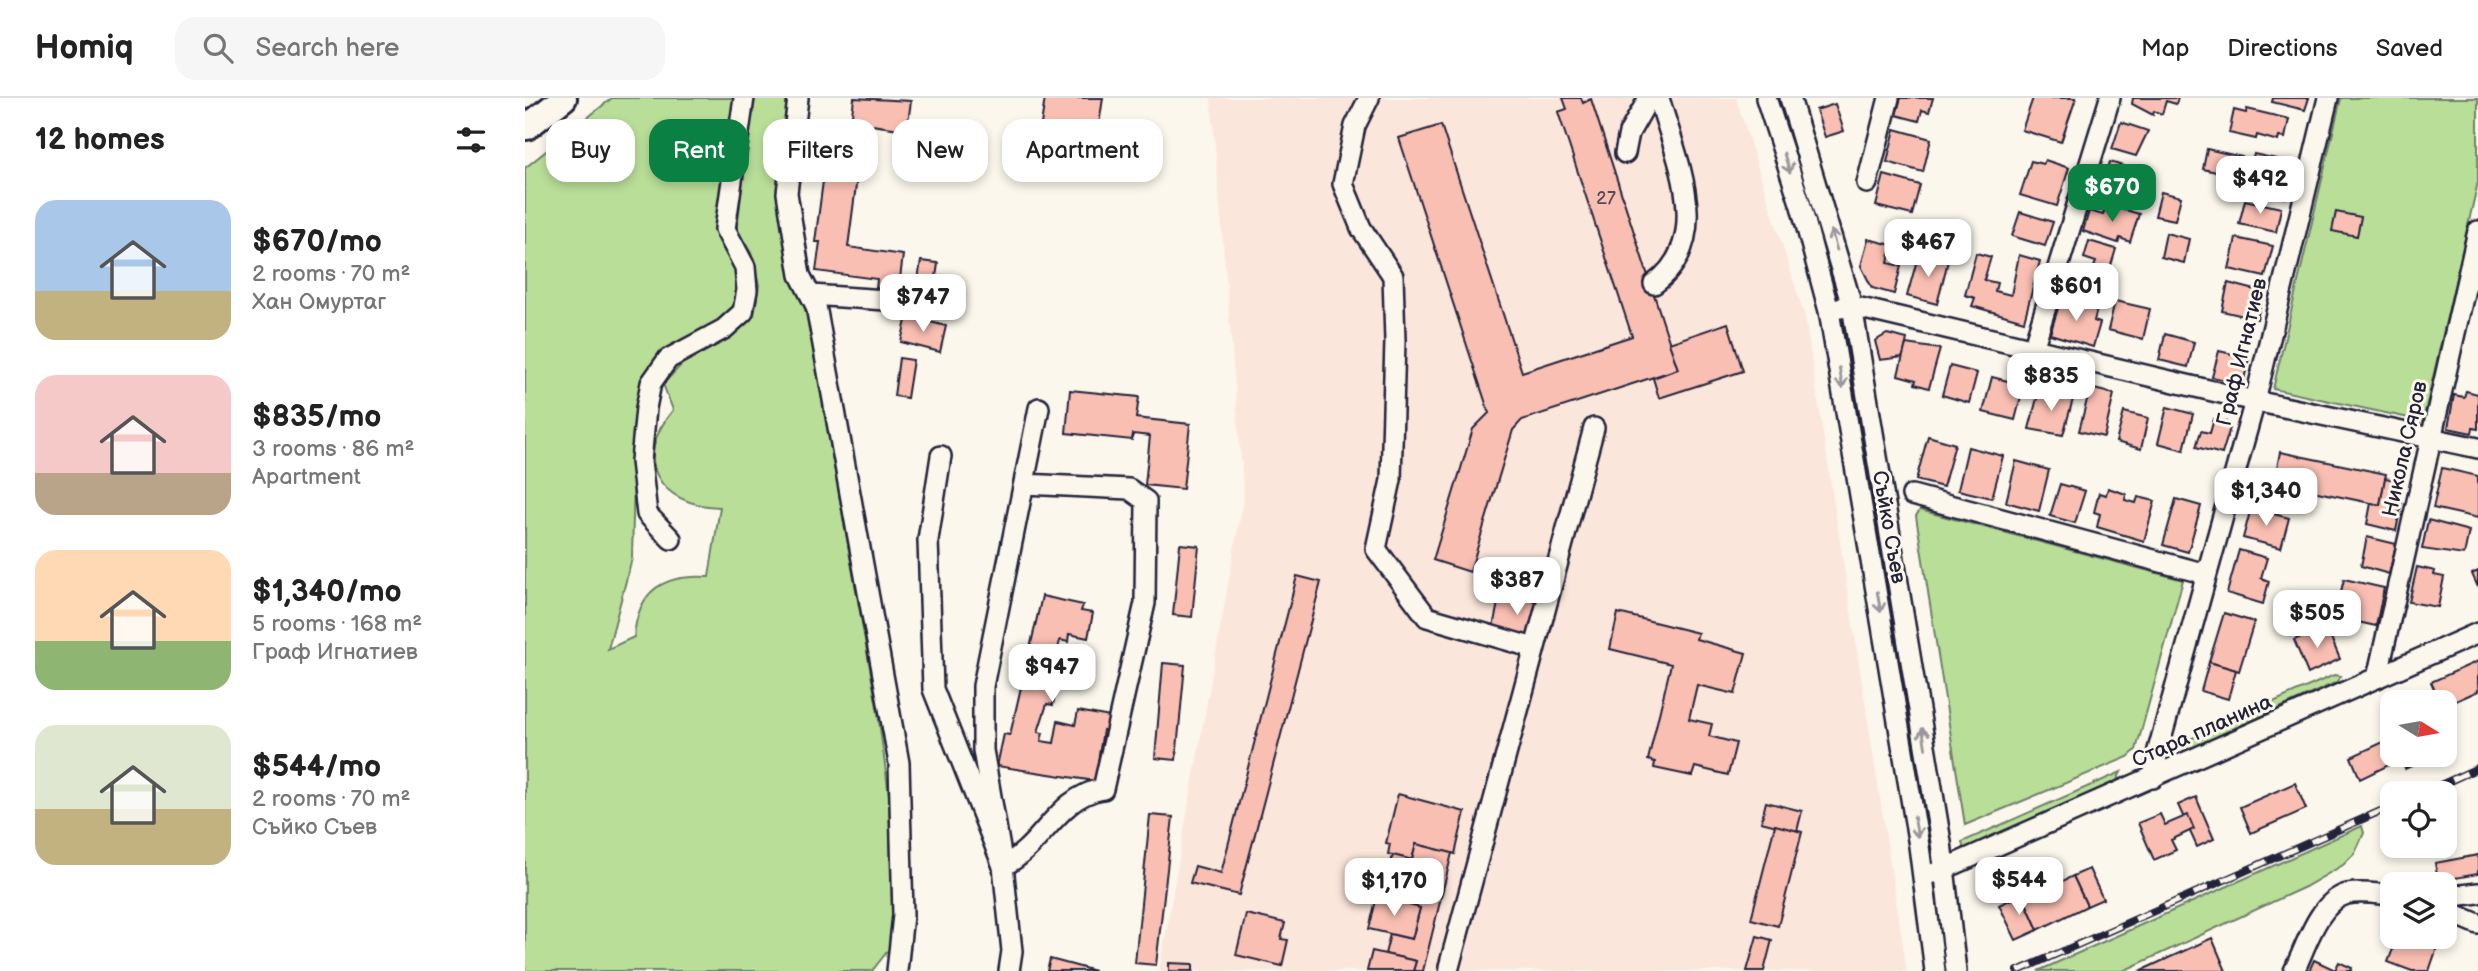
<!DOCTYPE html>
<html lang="en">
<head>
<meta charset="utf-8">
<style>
	:root { --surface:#fff; --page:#f6f6f6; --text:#222; --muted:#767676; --line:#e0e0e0; --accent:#0b8043 }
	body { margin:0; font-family:"Balsamiq Sans",sans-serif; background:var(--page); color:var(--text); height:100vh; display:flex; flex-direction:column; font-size:26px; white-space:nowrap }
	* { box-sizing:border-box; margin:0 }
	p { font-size:23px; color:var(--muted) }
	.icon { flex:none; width:38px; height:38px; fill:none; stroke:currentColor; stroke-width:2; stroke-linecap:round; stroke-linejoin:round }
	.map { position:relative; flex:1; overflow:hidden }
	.panel { display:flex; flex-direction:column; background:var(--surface); width:525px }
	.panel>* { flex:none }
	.hud { position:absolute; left:21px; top:21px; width:665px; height:63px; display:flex; gap:14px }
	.needle { width:46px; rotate:101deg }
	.fabs { position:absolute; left:1855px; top:592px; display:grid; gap:14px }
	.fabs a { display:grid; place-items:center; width:77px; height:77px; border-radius:14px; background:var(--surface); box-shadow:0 4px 10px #0003; font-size:35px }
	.price { position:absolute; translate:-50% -60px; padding:0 16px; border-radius:14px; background:#fff; color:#222; font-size:23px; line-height:46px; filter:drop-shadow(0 2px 4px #0008) }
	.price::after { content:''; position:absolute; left:50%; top:42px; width:21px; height:16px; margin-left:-10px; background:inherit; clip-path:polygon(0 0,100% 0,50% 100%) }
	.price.current { background:var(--accent); color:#fff }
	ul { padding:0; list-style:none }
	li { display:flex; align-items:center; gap:21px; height:175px; padding:0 35px }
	li span { display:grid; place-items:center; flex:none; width:196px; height:140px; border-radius:21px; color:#555 }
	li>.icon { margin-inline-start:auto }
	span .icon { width:84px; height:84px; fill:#fffc; stroke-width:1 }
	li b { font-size:30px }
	h2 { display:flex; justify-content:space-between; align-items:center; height:84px; padding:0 35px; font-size:30px }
	.chip { padding:0 24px; border-radius:21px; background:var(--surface); box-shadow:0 4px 10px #0003; font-size:24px; line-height:63px }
	.chip.current { background:var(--accent); color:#fff }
	header { display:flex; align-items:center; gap:42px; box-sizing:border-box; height:98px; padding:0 35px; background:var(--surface); border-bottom:2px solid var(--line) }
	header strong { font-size:33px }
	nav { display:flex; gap:38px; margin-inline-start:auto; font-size:24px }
	.search { width:490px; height:63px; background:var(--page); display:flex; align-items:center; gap:18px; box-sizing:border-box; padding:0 24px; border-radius:21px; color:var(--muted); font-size:26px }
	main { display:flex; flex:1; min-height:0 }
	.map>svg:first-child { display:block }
	.built { fill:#fbe6db }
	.green { fill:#b9de98; stroke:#6e806a; stroke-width:2 }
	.building { fill:#fabfb3; stroke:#22223b; stroke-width:2 }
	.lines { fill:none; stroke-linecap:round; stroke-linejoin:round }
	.minor-casing { stroke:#22223b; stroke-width:24 }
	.major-casing { stroke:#22223b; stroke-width:30 }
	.minor { stroke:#fbf7ec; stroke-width:19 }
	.major { stroke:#fbf7ec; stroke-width:24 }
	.rail-casing { stroke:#22223b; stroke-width:8 }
	.rail { stroke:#fbf7ec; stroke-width:5; stroke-dasharray:16; stroke-linecap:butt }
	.oneway { stroke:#99979c }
	.labels { text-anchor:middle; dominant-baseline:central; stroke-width:6; stroke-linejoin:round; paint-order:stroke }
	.number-label { font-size:18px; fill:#584959 }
	.street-label { font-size:21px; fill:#22223b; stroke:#fbf7ec }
</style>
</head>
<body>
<header>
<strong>Homiq</strong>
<div class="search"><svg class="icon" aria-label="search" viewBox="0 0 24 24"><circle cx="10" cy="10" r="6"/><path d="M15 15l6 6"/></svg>Search here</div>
<nav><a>Map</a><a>Directions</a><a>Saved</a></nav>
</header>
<main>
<section class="panel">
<h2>12 homes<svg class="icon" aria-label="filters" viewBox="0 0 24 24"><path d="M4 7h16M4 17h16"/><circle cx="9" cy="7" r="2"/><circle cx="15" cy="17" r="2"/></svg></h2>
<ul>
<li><span style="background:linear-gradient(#a9c7e8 65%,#c2b280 0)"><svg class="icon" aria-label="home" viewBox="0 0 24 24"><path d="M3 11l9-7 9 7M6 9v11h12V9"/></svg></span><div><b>$670/mo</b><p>2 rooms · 70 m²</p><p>Хан Омуртаг</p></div></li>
<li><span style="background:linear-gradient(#f6c9c9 70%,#b9a48a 0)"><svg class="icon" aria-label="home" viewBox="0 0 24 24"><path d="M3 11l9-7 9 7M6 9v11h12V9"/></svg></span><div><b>$835/mo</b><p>3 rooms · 86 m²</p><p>Apartment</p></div></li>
<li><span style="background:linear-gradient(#ffd9b3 65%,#8fb573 0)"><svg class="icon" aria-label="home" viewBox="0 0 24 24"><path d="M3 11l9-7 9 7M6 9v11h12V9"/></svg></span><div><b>$1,340/mo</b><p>5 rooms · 168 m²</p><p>Граф Игнатиев</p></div></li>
<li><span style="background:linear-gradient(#dfe7d0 60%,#c2b280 0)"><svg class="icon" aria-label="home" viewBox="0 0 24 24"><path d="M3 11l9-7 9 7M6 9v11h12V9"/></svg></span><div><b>$544/mo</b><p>2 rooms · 70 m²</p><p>Съйко Съев</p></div></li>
</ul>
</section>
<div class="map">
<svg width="1953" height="873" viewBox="0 0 1953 873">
	<rect width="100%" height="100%" fill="#fbf7ec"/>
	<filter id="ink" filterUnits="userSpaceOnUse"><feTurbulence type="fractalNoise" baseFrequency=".0143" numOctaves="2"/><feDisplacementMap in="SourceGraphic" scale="14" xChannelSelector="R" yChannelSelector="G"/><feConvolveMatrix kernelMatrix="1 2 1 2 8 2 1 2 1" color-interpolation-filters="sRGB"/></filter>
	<g filter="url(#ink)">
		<path class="built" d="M 686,0 L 1211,0 L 1280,219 L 1382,873 L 634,873 L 719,397 Z"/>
		<g class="green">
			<path d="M 87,0 L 213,0 L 193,135 L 212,166 L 215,186 L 211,207 L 201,220 L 136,256 L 109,378 L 107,460 L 83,551 L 109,539 C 113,491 139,476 184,479 L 195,409 C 134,408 106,362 148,312 L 138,286 L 159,264 L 229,217 L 234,187 L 226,155 L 212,132 L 227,0 L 264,0 L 262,147 L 282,217 L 353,615 L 364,697 L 368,846 L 347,873 L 0,873 L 0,70 Z"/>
			<path d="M 1251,0 L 1256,0 L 1280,75 L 1308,179 Z"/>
			<path d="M 1816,0 L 1953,0 L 1953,84 L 1898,323 L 1748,291 Z"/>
			<path d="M 1320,238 L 1323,239 L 1405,742 L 1402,740 L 1318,240 Z"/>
			<path d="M 1395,412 L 1658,482 L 1611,652 L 1603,659 L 1440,727 L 1391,418 Z"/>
			<path d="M 1809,577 L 1816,578 L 1812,584 L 1660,653 L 1656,645 Z"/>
			<path d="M 1596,674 L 1591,684 L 1439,752 L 1437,744 Z"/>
			<path d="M 1837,728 L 1839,735 L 1830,755 L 1818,767 L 1780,789 L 1598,873 L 1513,873 Z"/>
		</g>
		<g class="building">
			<path d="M 329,0 L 386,3 L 382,32 L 339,26 L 323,149 L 378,157 L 373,196 L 351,193 L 352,181 L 291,173 L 295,144 L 290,144 L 306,22 L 326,25 Z"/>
			<path d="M 520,0 L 578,0 L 567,74 L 510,66 Z"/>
			<path d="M 1038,0 L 1056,0 L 1058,5 L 1066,1 L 1153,271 L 997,322 L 988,332 L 945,474 L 908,462 L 948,331 L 964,315 L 874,40 L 916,27 L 997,274 L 1107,238 L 1033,14 L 1042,11 Z"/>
			<path d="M 1376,0 L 1408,0 L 1404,14 L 1397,12 L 1394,23 L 1371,17 Z"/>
			<path d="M 1508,0 L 1551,0 L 1536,44 L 1497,32 Z"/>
			<path d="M 1608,0 L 1653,0 L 1651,6 L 1641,3 L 1637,16 L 1629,13 L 1628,17 L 1607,6 Z"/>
			<path d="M 1748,0 L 1784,0 L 1780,12 L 1747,4 Z"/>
			<path d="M 1310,6 L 1319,33 L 1300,39 L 1291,12 Z"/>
			<path d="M 1722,11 L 1764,21 L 1760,40 L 1754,39 L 1753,43 L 1732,37 L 1731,41 L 1704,35 L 1709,12 L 1721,15 Z"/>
			<path d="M 1596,24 L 1623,33 L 1611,58 L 1587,51 Z"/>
			<path d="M 1370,31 L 1406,41 L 1398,74 L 1362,64 Z"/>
			<path d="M 1682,51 L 1717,59 L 1713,79 L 1678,71 Z"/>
			<path d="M 1729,56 L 1769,65 L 1760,100 L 1720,91 Z"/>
			<path d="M 1520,62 L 1544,70 L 1532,108 L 1495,97 L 1506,63 L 1518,66 Z"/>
			<path d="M 1585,64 L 1620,75 L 1613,98 L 1577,87 Z"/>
			<path d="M 1359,77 L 1395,87 L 1387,117 L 1351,108 Z"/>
			<path d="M 1636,94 L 1656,99 L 1650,122 L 1630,118 Z"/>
			<path d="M 1720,102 L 1756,110 L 1751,134 L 1714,126 Z"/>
			<path d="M 1581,106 L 1614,116 L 1605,144 L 1595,140 L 1593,145 L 1558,133 L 1564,113 L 1578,117 Z"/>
			<path d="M 1495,114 L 1528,124 L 1520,148 L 1487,138 Z"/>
			<path d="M 1811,114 L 1836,119 L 1832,138 L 1807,133 Z"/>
			<path d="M 1641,135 L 1664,141 L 1659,165 L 1636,159 Z"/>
			<path d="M 1711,140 L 1748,148 L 1740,179 L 1704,171 Z"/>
			<path d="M 1343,141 L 1367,147 L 1363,165 L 1376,168 L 1369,196 L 1347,190 L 1336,168 Z"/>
			<path d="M 1564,143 L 1591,151 L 1584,174 L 1569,169 L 1571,164 L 1559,160 Z"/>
			<path d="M 1394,155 L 1423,163 L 1412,206 L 1382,198 Z"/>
			<path d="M 1451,155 L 1466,159 L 1459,182 L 1472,185 L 1470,193 L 1486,197 L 1494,157 L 1515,163 L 1499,223 L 1447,208 L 1450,200 L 1440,197 Z"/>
			<path d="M 396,163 L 413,165 L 408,202 L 390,199 Z"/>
			<path d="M 1703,185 L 1738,194 L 1732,221 L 1697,213 Z"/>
			<path d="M 1545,201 L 1572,211 L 1569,223 L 1575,225 L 1568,249 L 1525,236 L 1535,204 L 1543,207 Z"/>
			<path d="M 1590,203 L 1625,211 L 1618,241 L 1583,232 Z"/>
			<path d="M 382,218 L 421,228 L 415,254 L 376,244 Z"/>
			<path d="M 1203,225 L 1218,273 L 1134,300 L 1128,280 L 1153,271 L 1144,245 Z"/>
			<path d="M 1362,236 L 1382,241 L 1378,259 L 1355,262 L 1350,243 Z"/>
			<path d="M 1640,236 L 1669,244 L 1663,269 L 1634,262 Z"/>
			<path d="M 1381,246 L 1415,251 L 1404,290 L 1390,286 L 1391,282 L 1373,277 Z"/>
			<path d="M 1694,253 L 1724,260 L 1718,286 L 1687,279 Z"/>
			<path d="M 374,260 L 388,262 L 382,300 L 369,298 Z"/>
			<path d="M 1425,268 L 1452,275 L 1444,305 L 1417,297 Z"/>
			<path d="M 1467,279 L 1499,287 L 1490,322 L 1458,314 Z"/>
			<path d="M 1565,290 L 1589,296 L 1579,339 L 1554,333 Z"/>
			<path d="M 1522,291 L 1548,301 L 1538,337 L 1504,331 L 1513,296 L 1520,298 Z"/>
			<path d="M 545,292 L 614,299 L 611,320 L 665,326 L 658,391 L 620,387 L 625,338 L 608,336 L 607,342 L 541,335 Z"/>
			<path d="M 1941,293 L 1953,296 L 1953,331 L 1948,330 L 1947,335 L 1923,330 L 1929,297 L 1939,299 Z"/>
			<path d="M 1642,309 L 1668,316 L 1659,352 L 1633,345 Z"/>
			<path d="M 1599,314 L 1623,320 L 1616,351 L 1591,344 Z"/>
			<path d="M 1689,321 L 1701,324 L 1705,330 L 1697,356 L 1671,349 L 1676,333 L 1685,335 Z"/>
			<path d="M 1403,338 L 1430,346 L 1418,389 L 1391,382 Z"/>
			<path d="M 1443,349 L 1478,358 L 1467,400 L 1433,392 Z"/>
			<path d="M 1755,354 L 1861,376 L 1855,407 L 1749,385 Z"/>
			<path d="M 1491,363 L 1524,372 L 1514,413 L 1481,404 Z"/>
			<path d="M 1917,370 L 1953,378 L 1953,420 L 1908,410 Z"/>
			<path d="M 1860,380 L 1877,383 L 1873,402 L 1877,403 L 1871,433 L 1842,426 L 1846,405 L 1855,407 Z"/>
			<path d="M 1535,386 L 1560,393 L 1550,425 L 1525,418 Z"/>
			<path d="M 1583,390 L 1601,396 L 1600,402 L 1611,405 L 1613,399 L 1630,403 L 1619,443 L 1572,429 L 1575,416 L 1569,414 L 1574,395 L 1581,397 Z"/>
			<path d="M 1651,401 L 1676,408 L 1663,454 L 1638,447 Z"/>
			<path d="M 1726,410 L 1764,420 L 1756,450 L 1718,440 Z"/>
			<path d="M 1903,422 L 1944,433 L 1939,457 L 1897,451 Z"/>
			<path d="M 1842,439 L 1871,446 L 1864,476 L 1836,468 Z"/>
			<path d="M 655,446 L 674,448 L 667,519 L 648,517 Z"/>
			<path d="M 1714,452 L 1742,460 L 1736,480 L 1744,483 L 1738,506 L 1702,495 Z"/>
			<path d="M 1892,469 L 1910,473 L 1909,477 L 1919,479 L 1913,509 L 1884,504 Z"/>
			<path d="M 1953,473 L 1953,489 L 1947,476 Z"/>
			<path d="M 772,478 L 796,484 L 714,797 L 665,785 L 670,768 L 696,775 Z"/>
			<path d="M 1819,481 L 1859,490 L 1851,528 L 1810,519 Z"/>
			<path d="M 975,495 L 1019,505 L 1006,542 L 967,534 Z"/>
			<path d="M 517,498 L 558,507 L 556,513 L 568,515 L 563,540 L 544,536 L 543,544 L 535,542 L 529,571 L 535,572 L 528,607 L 522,606 L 513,634 L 518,635 L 516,643 L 529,645 L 533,623 L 550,627 L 553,613 L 585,619 L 582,633 L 578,632 L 570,683 L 472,668 L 479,636 L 485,637 Z"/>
			<path d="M 1093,515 L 1173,535 L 1171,541 L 1221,555 L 1210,596 L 1172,587 L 1164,621 L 1187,626 L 1184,638 L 1211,645 L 1203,677 L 1170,669 L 1167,678 L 1129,670 L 1130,664 L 1123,662 L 1146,566 L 1085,551 Z"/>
			<path d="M 1699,515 L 1729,524 L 1714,573 L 1684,564 Z"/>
			<path d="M 1801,528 L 1815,561 L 1783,576 L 1769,542 Z"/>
			<path d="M 1953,563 L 1953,593 L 1920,608 L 1920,604 L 1915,604 L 1906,584 Z"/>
			<path d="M 1684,564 L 1711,572 L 1703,601 L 1676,593 Z"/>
			<path d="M 638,565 L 660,567 L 651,662 L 630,660 Z"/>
			<path d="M 1867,640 L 1867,656 L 1905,656 L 1907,659 L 1880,671 L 1876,661 L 1835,681 L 1826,659 Z"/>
			<path d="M 1770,685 L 1781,711 L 1726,735 L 1715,709 Z"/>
			<path d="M 873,696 L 940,714 L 930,756 L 891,746 L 887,762 L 863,756 L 865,746 L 861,745 Z"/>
			<path d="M 1671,699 L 1689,741 L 1672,749 L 1653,707 Z"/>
			<path d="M 1241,704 L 1277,713 L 1272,733 L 1236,724 Z"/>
			<path d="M 1635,716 L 1640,727 L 1663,717 L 1669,731 L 1646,742 L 1651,752 L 1629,762 L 1613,725 Z"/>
			<path d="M 625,717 L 648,719 L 631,867 L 610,865 Z"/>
			<path d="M 1250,727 L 1277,734 L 1253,828 L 1226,821 Z"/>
			<path d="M 891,746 L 927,755 L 898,873 L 888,873 L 891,863 L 860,856 L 865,836 L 887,841 L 895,810 L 873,804 L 880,776 L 864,772 L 868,757 L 887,762 Z"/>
			<path d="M 1953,757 L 1953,776 L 1913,783 L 1910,765 Z"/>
			<path d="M 1564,771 L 1578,801 L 1562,808 L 1548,778 Z"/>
			<path d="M 1548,778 L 1562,808 L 1513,832 L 1499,801 Z"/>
			<path d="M 1497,796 L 1513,832 L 1491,842 L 1474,807 Z"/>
			<path d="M 852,798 L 895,810 L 887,841 L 844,831 Z"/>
			<path d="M 721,816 L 760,825 L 756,841 L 763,842 L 757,868 L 711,857 Z"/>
			<path d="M 1232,838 L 1247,842 L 1239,873 L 1222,873 Z"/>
			<path d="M 1873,838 L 1916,838 L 1904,873 L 1887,873 L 1863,864 Z"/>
			<path d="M 1687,840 L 1701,873 L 1615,873 Z"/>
			<path d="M 847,853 L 891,863 L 888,873 L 842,873 Z"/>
			<path d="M 525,861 L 570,873 L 522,873 Z"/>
			<path d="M 1789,862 L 1810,872 L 1814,864 L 1827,870 L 1826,873 L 1784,873 Z"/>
			<path d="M 644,865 L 668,866 L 668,873 L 644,873 Z"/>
		</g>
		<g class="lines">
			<g class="minor-casing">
				<g id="minor">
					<path d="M 273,0 L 262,95 L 275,177 L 291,208 L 374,665 L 378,817 L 372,873"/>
					<path d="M 844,0 L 830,28 L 818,86 L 836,130 L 868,178 L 870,243 L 866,382 L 851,451 L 902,519 L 1009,550"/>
					<path d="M 1241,0 L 1276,108 L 1304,213 L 1394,748 L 1410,873"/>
					<path d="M 1265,0 L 1327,208 L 1416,744 L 1431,873"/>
					<path d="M 1100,55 L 1104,35 L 1124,0"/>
					<path d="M 1342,85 L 1364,0"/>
					<path d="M 1129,186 C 1191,141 1150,58 1134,0"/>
					<path d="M 286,197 L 376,203"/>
					<path d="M 1316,210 L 1327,208 L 1730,303 L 1953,350"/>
					<path d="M 1508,251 L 1585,0"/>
					<path d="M 416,358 L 403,442 L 408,591 L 478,768 L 487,853 L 484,873"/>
					<path d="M 499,386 L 604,391 L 621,403 L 620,505 L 578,691 C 532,698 517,750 478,768 L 458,652 L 458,588 L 514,310"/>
					<path d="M 1387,397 L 1681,476"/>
					<path d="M 146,441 L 122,416 L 116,363 L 121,310 L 126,285 L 143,261 L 199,231 L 218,214 L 222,192 L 220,169 L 200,131 L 219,0"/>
					<path d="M 1852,580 L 1953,133"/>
					<path d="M 1628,680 L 1633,652 L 1730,303 L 1803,0"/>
					<path d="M 1410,775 L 1953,535"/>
					<path d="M 1920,799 L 1953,795"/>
					<path d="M 1920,812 L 1953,826"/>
					<path d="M 924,869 L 1069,330"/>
					<path d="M 1769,873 C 1781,849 1793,804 1822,796 C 1836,793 1853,796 1867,797"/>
				</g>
			</g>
			<g class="major-casing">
				<path id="major" d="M 2,29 L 39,0"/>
			</g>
			<use href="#minor" class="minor"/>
			<use href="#major" class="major"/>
			<g class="rail-casing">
				<g id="rail">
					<path d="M 1898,695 L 1953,670"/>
					<path d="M 1493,873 L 1867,708"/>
				</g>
			</g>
			<use href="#rail" class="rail"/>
		</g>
		<defs><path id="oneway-shaft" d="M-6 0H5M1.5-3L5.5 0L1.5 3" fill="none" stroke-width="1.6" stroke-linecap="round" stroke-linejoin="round" transform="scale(1.75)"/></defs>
		<g class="oneway">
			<use href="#oneway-shaft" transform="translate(1262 65) rotate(72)"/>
			<use href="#oneway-shaft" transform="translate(1309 142) rotate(-106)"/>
			<use href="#oneway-shaft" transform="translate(1316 280) rotate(80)"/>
			<use href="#oneway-shaft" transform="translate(1354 504) rotate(80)"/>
			<use href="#oneway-shaft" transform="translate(1399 640) rotate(-99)"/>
			<use href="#oneway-shaft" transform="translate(1391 729) rotate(80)"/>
		</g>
	</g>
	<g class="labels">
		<g class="number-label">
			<text x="1081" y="100">27</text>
		</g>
		<g class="street-label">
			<text transform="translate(1717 254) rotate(-76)">Граф Игнатиев</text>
			<text transform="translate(1880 351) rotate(-77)">Никола Сяров</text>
			<text transform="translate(1364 429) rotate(80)">Съйко Съев</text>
			<text transform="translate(1677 633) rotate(-24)">Стара планина</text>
		</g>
	</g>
</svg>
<div class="fabs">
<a><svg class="needle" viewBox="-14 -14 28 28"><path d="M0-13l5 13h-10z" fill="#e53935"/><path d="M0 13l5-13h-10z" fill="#767676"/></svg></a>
<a><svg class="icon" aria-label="locate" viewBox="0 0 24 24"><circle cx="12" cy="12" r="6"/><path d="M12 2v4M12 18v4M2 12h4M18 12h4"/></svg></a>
<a><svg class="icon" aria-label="layers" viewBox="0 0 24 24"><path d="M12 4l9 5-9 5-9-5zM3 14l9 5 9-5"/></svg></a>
</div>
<b class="price" style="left:1735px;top:118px">$492</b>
<b class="price current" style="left:1587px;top:126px">$670</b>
<b class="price" style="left:1403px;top:181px">$467</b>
<b class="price" style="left:1551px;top:225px">$601</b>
<b class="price" style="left:398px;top:236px">$747</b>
<b class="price" style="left:1526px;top:315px">$835</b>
<b class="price" style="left:1741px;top:430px">$1,340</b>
<b class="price" style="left:992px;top:519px">$387</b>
<b class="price" style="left:1792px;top:552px">$505</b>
<b class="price" style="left:527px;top:606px">$947</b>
<b class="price" style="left:1494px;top:819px">$544</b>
<b class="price" style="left:869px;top:820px">$1,170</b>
<div class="hud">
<a class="chip">Buy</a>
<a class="chip current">Rent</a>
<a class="chip">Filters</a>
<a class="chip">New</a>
<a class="chip">Apartment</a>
</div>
</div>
</main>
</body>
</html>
